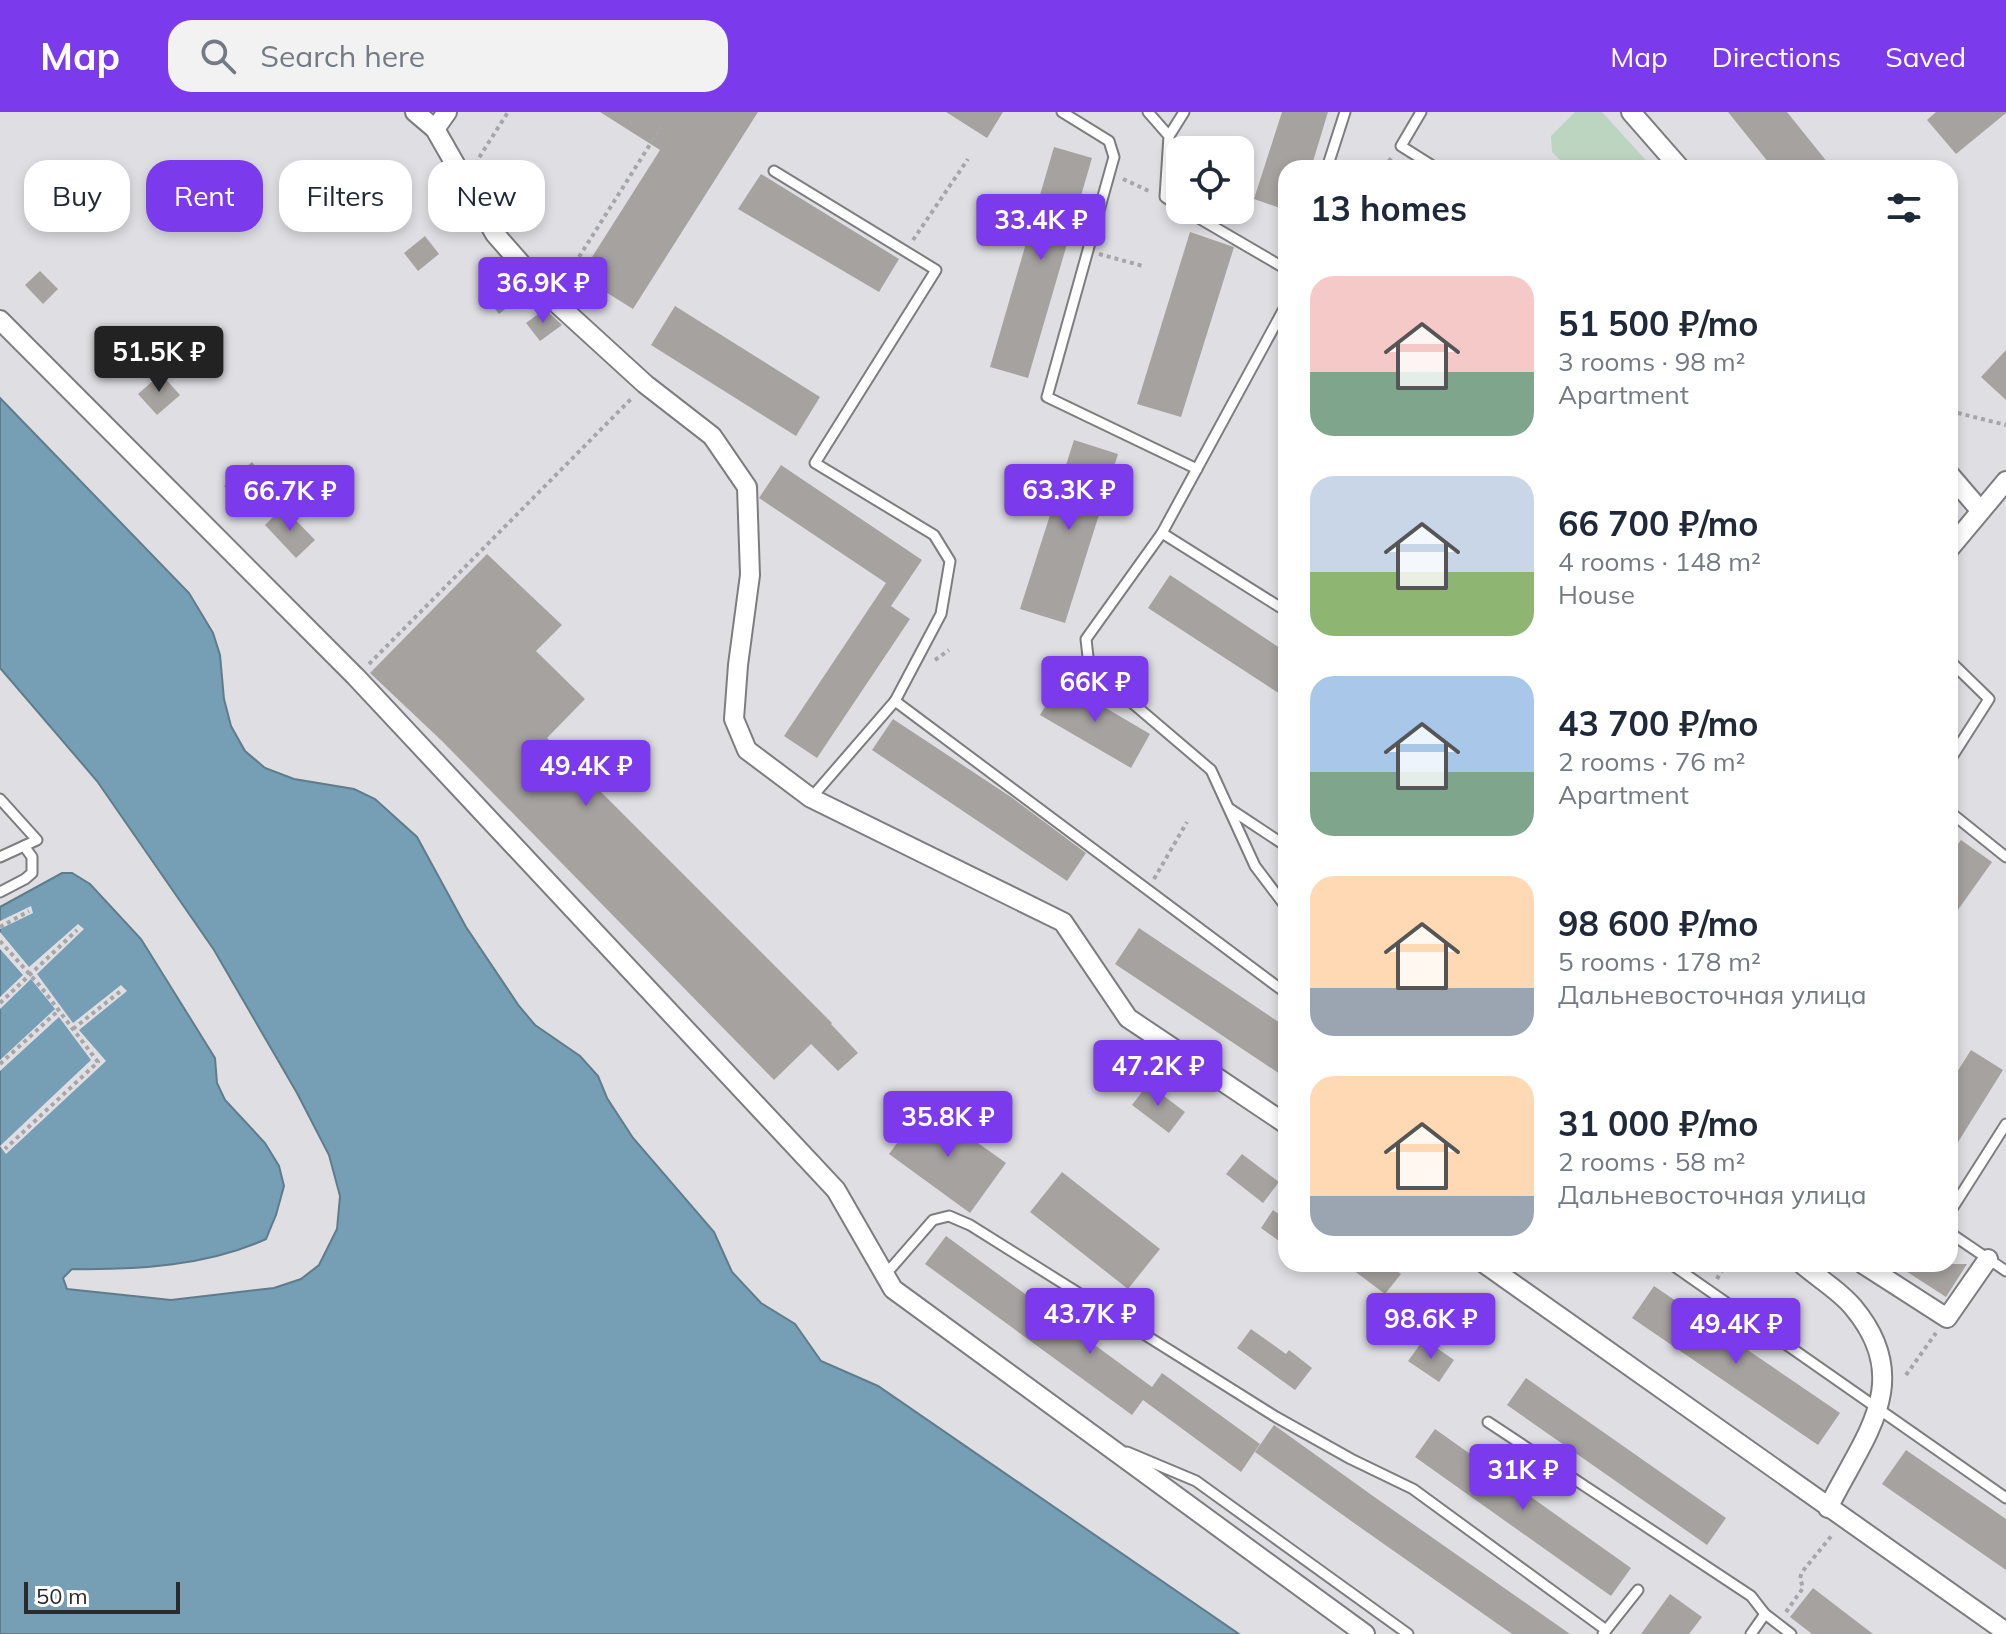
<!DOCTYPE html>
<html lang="en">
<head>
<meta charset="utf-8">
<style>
	:root { --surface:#fff; --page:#f2f2f3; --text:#1f2937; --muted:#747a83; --accent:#7c3aed }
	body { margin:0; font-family:Mulish,sans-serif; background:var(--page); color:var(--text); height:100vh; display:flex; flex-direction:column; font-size:30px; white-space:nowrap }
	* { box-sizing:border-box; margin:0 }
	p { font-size:26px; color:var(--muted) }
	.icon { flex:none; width:44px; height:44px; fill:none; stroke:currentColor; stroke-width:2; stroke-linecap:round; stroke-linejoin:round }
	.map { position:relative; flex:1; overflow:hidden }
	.panel { position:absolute; left:1278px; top:48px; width:680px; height:1112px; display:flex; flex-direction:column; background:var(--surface); border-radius:24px; box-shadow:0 4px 12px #0003 }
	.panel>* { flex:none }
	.top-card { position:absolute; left:24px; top:48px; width:760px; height:72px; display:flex; gap:16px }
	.buttons { position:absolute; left:1166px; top:24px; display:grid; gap:16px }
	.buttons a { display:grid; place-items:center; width:88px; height:88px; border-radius:16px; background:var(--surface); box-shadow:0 4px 12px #0003; font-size:40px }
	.scale { position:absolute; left:24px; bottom:20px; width:156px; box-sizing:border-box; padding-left:8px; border:4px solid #2b2b2d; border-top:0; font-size:22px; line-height:28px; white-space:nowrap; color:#2b2b2d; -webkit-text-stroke:6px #fff; paint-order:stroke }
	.price { position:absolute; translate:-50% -68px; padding:0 18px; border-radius:8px; background:var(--accent); color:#fff; font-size:26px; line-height:52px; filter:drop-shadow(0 2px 4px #0008) }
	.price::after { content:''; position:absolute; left:50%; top:48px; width:24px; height:18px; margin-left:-12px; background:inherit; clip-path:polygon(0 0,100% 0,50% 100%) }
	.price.selected { background:#222; color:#fff }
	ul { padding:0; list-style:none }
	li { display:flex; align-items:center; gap:24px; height:200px; padding:0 32px }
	li span { display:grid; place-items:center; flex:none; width:224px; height:160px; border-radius:24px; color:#555 }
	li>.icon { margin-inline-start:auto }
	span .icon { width:96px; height:96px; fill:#fffc; stroke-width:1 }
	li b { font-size:34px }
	h2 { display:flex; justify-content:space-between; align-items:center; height:96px; padding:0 32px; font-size:34px }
	.chip { padding:0 28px; border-radius:24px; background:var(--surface); box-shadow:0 4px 12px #0003; font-size:28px; line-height:72px }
	.chip.selected { background:var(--accent); color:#fff }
	header { display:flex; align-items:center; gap:48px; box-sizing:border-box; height:112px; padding:0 40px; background:var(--accent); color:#fff }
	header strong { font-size:38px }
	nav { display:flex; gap:44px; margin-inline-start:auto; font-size:28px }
	.search { width:560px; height:72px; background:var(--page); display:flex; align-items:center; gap:20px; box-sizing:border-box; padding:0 28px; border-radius:24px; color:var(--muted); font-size:30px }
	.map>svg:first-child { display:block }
	.green { fill:#bcd5c0 }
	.water { fill:#769eb4; stroke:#607c8c; stroke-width:2 }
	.pier { fill:#dfdfe3 }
	.building { fill:#a6a2a0 }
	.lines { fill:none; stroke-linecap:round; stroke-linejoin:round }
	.service-casing { stroke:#7d7d80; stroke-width:13 }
	.minor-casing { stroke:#7d7d80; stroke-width:22 }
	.path { stroke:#a6a6aa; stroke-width:4; stroke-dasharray:4 4; stroke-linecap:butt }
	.service { stroke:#fff; stroke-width:9 }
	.minor { stroke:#fff; stroke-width:18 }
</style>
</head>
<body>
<header>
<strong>Map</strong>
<div class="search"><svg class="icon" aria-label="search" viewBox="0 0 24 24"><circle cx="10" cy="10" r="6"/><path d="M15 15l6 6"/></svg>Search here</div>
<nav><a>Map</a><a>Directions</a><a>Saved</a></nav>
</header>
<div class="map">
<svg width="2006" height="1522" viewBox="0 0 2006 1522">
	<rect width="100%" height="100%" fill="#dfdfe3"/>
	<path class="green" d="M 1575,0 L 1602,0 L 1653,56 L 1568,56 L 1552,40 L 1551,24 Z"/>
	<path class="water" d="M 0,286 L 189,481 L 213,521 L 220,543 L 224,587 L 231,614 L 245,639 L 265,656 L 294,667 L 354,677 L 375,687 L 417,725 L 466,815 L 519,894 L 535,913 L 580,944 L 598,964 L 607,986 L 633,1026 L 714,1120 L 732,1160 L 761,1191 L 795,1212 L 821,1249 L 878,1274 L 1239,1522 L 0,1522 L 0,795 L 62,761 L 72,761 L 90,772 L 141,827 L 215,946 L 217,971 L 225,988 L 265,1031 L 279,1054 L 284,1074 L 276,1103 L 266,1127 C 207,1154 136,1158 72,1157 L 63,1166 L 67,1177 L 171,1188 L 274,1176 L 301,1167 L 319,1153 L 337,1117 L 340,1084 L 329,1043 L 297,981 L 214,838 L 97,669 L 0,556 Z"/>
	<g class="pier">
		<path d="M 31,794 L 33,801 L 0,817 L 0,809 Z"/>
		<path d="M 78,812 L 84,817 L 37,862 L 73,911 L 121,873 L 127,879 L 79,918 L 106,949 L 6,1042 L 0,1034 L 91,948 L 59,905 L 0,959 L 0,948 L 55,897 L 31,867 L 0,897 L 0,885 L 23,863 L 0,837 L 0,820 L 29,855 Z"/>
	</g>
	<g class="building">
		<path d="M 600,0 L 758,0 L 633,197 L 580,164 L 660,38 Z"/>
		<path d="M 946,0 L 1003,0 L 987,26 Z"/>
		<path d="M 1282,0 L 1328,0 L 1311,56 L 1286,56 L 1286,98 L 1254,87 Z"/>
		<path d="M 1728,0 L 1787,0 L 1832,56 L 1773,56 Z"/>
		<path d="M 1936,0 L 2006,0 L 2006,1 L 1956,42 L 1927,8 Z"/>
		<path d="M 1054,35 L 1092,46 L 1028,266 L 990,255 Z"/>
		<path d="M 761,62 L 899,147 L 879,180 L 738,97 Z"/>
		<path d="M 1190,120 L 1234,135 L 1181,305 L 1137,292 Z"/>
		<path d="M 425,124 L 439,142 L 418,159 L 404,141 Z"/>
		<path d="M 40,159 L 58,177 L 43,192 L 25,173 Z"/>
		<path d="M 506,167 L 520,185 L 499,202 L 485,184 Z"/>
		<path d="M 675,194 L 820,285 L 796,324 L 651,233 Z"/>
		<path d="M 545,197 L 562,213 L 540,229 L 526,211 Z"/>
		<path d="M 2006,238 L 2006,288 L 1981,265 Z"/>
		<path d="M 161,262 L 180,283 L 157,303 L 138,282 Z"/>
		<path d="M 1074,328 L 1118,342 L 1065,511 L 1020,497 Z"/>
		<path d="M 252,350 L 265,366 L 238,390 L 224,374 Z"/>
		<path d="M 781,353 L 922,448 L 891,494 L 910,507 L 817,646 L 784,624 L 886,471 L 759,386 Z"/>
		<path d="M 283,395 L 315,428 L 296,446 L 265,413 Z"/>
		<path d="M 487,442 L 562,513 L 536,539 L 585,587 L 547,626 L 832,911 L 831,912 L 858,941 L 838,959 L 811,932 L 774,968 L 443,630 L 370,561 Z"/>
		<path d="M 1170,463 L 1286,540 L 1286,586 L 1148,496 Z"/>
		<path d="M 1060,569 L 1150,622 L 1131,656 L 1040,603 Z"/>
		<path d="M 893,607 L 1011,685 L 1086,741 L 1067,769 L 872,638 Z"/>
		<path d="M 1961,728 L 1992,750 L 1950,809 L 1950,743 Z"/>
		<path d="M 1139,816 L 1286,915 L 1286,966 L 1115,852 Z"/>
		<path d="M 1971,938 L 2003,958 L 1950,1043 L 1950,971 Z"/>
		<path d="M 1148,972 L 1185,1000 L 1169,1021 L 1132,993 Z"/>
		<path d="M 925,993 L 1006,1051 L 970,1101 L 889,1042 Z"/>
		<path d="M 1242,1042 L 1279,1070 L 1263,1091 L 1226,1062 Z"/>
		<path d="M 1062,1060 L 1160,1137 L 1128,1177 L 1030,1100 Z"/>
		<path d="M 1273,1098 L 1286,1107 L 1286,1134 L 1261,1116 Z"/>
		<path d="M 946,1124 L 1152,1275 L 1162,1261 L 1260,1332 L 1241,1360 L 1143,1288 L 1132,1303 L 925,1152 Z"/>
		<path d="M 1345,1152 L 1388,1152 L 1401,1162 L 1385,1182 Z"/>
		<path d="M 1895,1152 L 1967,1152 L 1946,1185 Z"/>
		<path d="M 1654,1174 L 1840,1301 L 1818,1333 L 1632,1206 Z"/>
		<path d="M 1251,1217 L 1286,1242 L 1289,1238 L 1312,1256 L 1295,1278 L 1237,1236 Z"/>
		<path d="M 1424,1227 L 1454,1248 L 1439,1270 L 1408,1249 Z"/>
		<path d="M 1526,1266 L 1726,1406 L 1707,1433 L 1507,1293 Z"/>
		<path d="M 1274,1313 L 1373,1384 L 1570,1522 L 1512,1522 L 1354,1411 L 1255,1340 Z"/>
		<path d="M 1435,1317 L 1631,1456 L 1611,1484 L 1415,1345 Z"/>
		<path d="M 1906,1338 L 2006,1407 L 2006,1458 L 1882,1372 Z"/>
		<path d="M 1813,1476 L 1873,1522 L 1812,1522 L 1790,1505 Z"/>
		<path d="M 1670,1482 L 1702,1505 L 1689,1522 L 1641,1522 Z"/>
	</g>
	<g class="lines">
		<g class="service-casing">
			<g id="service">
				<path d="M 1062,0 L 1109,29 L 1114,45 L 1047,285 L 1197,357"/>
				<path d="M 1148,0 L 1169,24 L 1165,85 L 1180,95"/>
				<path d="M 1421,0 L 1401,34 L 1436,56"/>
				<path d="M 1169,24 L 1184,0"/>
				<path d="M 1327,56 L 1345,0"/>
				<path d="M 774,59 L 936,158 L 815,351 L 934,423 L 950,449 L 941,502 L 895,589 L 811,686"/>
				<path d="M 1185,98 L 1286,157"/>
				<path d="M 1286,193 L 1162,421 L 1086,527 L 1089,554 L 1211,658 L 1255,754 L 1286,795"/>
				<path d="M 1162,421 L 1286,499"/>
				<path d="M 1950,549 L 1989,587 L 1950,648"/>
				<path d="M 895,589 L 1286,881"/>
				<path d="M 0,687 L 37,728 L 0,745"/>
				<path d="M 1230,697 L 1286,734"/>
				<path d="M 1950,700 L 2006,745"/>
				<path d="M 0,780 L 25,767 L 32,761 L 32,745 L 24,734"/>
				<path d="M 1950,1100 L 2006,1012"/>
				<path d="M 1950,1121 L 2006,1159"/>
				<path d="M 1671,1152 L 2006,1386"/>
				<path d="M 885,1163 L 933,1108 L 949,1104 L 970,1113 L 1276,1305 L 1351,1347 L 1413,1377 L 1606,1518"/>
				<path d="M 1488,1310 L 1751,1484 L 1765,1502 L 1791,1522"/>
				<path d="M 1127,1340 L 1196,1369 L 1408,1522"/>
				<path d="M 1603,1522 L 1638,1478"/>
				<path d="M 1751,1522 L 1765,1502"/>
			</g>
		</g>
		<g class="minor-casing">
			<g id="minor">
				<path d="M 415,0 L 435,17 L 495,122 L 552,187 L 645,272 L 712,324 L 747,375 L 750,463 L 738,553 L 734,607 L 747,638 L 811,686 L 1063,810 L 1128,906 L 1286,1012"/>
				<path d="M 1631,0 L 1680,56"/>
				<path d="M 435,17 L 447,0"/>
				<path d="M 0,208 L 356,565 L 836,1078 L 893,1177 L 1365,1522"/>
				<path d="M 1950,363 L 1980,398"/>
				<path d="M 1950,436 L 2006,369"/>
				<path d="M 1485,1152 L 2006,1520"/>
				<path d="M 1802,1152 C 1818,1166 1840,1179 1853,1195 C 1916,1270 1863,1325 1828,1396"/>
				<path d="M 1863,1152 L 1947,1206 L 1988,1147"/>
			</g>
		</g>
		<g class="path">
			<path d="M 475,52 L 508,0"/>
			<path d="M 1384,56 L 1392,45"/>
			<path d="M 1123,67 L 1151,80"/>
			<path d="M 913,128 L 968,47"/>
			<path d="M 1099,142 L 1143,154"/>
			<path d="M 562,172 L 661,15"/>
			<path d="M 1950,299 L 2006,313"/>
			<path d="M 935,548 L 949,538"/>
			<path d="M 369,552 L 633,285"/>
			<path d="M 1154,767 L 1187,710"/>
			<path d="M 0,815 L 29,799"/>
			<path d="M 0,829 L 41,875 L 98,950 L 5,1037"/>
			<path d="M 0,891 L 77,818"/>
			<path d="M 73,917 L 122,878"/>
			<path d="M 0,952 L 59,898"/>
			<path d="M 1717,1167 L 1725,1152"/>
			<path d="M 1906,1263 L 1936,1221"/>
			<path d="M 1786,1500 L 1803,1476 L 1800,1466 L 1802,1460 L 1833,1422"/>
		</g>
		<use href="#service" class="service"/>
		<use href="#minor" class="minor"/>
	</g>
</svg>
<div class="buttons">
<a><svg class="icon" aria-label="locate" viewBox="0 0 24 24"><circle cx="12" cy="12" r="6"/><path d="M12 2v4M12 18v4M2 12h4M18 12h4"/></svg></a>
</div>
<div class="scale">50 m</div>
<b class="price" style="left:1041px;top:150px">33.4K ₽</b>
<b class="price" style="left:543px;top:213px">36.9K ₽</b>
<b class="price selected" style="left:159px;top:282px">51.5K ₽</b>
<b class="price" style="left:1069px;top:420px">63.3K ₽</b>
<b class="price" style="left:290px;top:421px">66.7K ₽</b>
<b class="price" style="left:1095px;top:612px">66K ₽</b>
<b class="price" style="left:586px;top:696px">49.4K ₽</b>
<b class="price" style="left:1158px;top:996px">47.2K ₽</b>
<b class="price" style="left:948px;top:1047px">35.8K ₽</b>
<b class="price" style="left:1090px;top:1244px">43.7K ₽</b>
<b class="price" style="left:1431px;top:1249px">98.6K ₽</b>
<b class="price" style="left:1736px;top:1254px">49.4K ₽</b>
<b class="price" style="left:1523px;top:1400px">31K ₽</b>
<div class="top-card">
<a class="chip">Buy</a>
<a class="chip selected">Rent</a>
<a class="chip">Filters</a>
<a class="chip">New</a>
</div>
<section class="panel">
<h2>13 homes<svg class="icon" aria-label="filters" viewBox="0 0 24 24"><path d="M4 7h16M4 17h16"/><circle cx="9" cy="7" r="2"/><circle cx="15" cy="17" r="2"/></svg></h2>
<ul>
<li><span style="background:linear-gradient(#f6c9c9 60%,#7fa58c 0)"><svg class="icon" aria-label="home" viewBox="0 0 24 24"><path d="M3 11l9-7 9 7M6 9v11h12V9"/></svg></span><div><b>51 500 ₽/mo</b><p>3 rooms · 98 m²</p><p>Apartment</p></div></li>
<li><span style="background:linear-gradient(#c9d6e8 60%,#8fb573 0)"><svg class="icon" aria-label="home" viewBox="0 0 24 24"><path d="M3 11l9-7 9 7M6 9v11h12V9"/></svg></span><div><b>66 700 ₽/mo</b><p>4 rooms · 148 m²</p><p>House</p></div></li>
<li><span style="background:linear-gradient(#a9c7e8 60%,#7fa58c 0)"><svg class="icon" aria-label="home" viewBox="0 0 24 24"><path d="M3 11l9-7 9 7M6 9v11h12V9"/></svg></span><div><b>43 700 ₽/mo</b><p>2 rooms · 76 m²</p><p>Apartment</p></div></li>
<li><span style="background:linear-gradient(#ffd9b3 70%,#9aa5b1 0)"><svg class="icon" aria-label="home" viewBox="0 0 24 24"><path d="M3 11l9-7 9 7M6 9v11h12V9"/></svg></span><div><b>98 600 ₽/mo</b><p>5 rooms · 178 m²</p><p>Дальневосточная улица</p></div></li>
<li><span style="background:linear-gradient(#ffd9b3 75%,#9aa5b1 0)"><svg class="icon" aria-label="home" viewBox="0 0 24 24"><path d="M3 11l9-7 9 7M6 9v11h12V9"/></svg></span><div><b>31 000 ₽/mo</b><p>2 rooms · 58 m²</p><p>Дальневосточная улица</p></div></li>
</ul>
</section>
</div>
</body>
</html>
